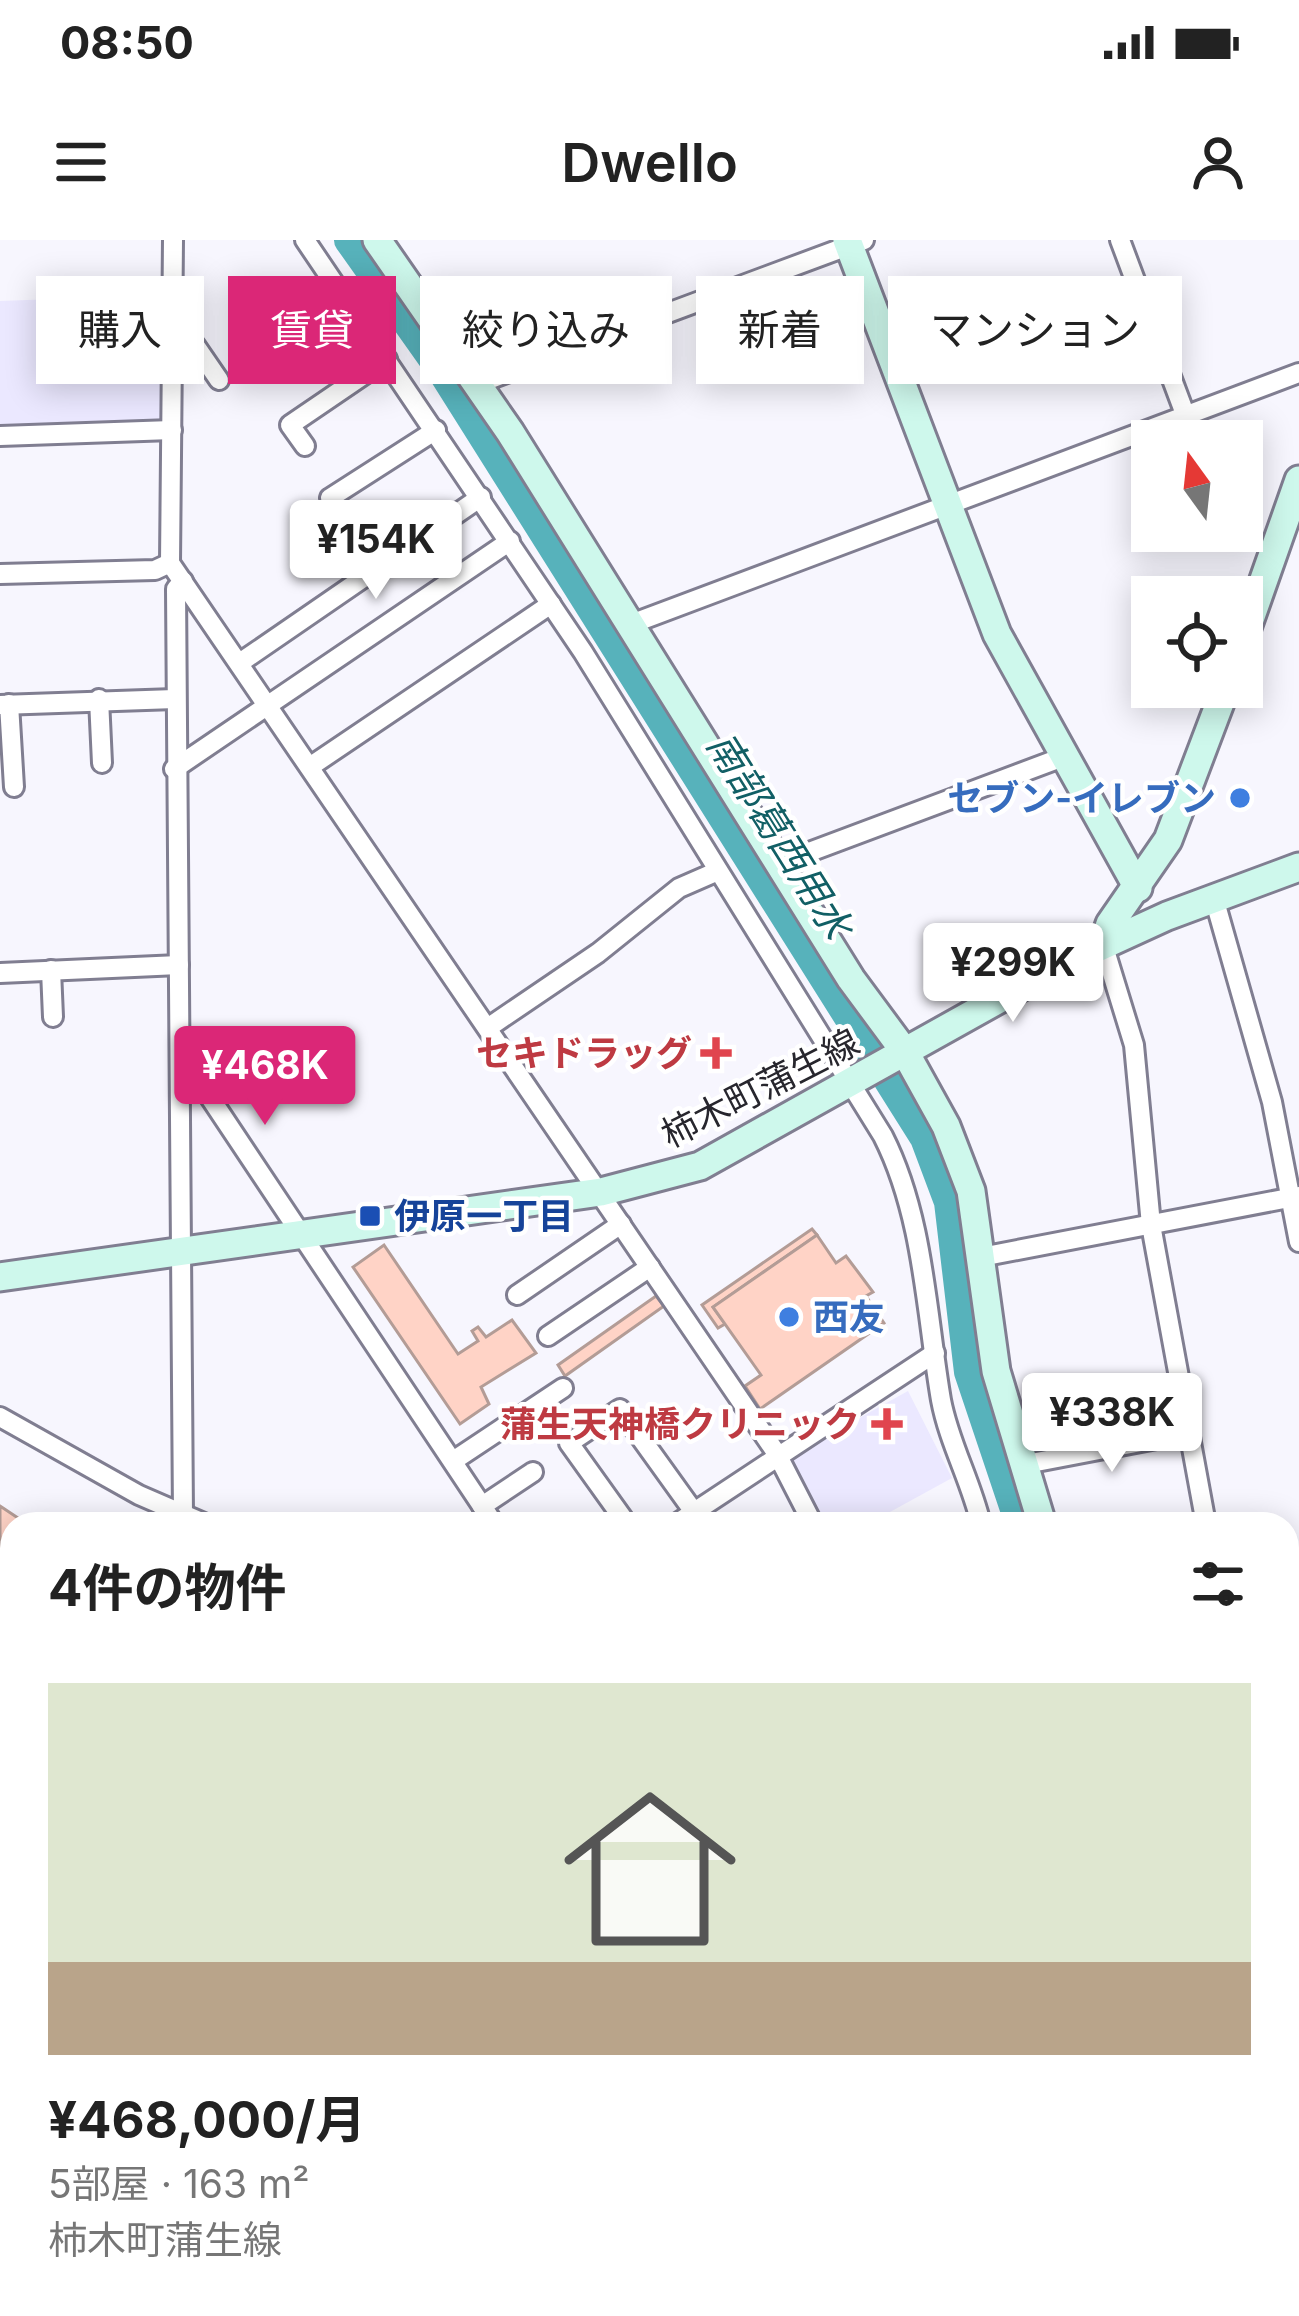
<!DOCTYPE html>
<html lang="ja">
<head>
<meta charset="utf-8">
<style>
	:root { --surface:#fff; --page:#f6f6f6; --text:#222; --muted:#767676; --line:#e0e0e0; --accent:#db2777 }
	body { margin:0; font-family:Inter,"Noto Sans JP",sans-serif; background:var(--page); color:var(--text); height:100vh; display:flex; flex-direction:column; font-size:45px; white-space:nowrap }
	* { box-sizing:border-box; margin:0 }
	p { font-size:39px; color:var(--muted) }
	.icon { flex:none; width:66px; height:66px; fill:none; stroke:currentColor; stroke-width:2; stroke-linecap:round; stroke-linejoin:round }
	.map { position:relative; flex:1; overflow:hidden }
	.details { position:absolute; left:0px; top:1272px; width:1299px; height:804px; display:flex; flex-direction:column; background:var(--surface); border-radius:36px 36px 0 0; box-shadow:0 6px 30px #0003 }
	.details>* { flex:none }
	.top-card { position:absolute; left:36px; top:36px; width:1227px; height:108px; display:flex; gap:24px }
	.needle { width:78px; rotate:345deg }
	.buttons { position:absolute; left:1131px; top:180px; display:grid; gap:24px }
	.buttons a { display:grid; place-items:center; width:132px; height:132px; border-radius:0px; background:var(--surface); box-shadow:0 6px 30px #0003; font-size:60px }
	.price { position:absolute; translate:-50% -102px; padding:0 27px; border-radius:12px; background:#fff; color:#222; font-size:39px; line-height:78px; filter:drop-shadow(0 3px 6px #0008) }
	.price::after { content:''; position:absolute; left:50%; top:72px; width:36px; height:27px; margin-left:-18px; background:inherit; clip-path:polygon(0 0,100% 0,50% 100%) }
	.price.current { background:var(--accent); color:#fff }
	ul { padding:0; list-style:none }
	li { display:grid; align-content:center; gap:24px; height:636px; padding:0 48px }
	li+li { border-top:3px solid var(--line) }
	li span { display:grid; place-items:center; height:372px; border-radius:0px; color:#555 }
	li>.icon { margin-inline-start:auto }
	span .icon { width:216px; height:216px; fill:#fffc; stroke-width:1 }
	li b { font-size:51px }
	h2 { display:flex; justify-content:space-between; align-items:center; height:144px; padding:0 48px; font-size:51px }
	.chip { padding:0 42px; border-radius:0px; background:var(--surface); box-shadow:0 6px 30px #0003; font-size:42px; line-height:108px }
	.chip.current { background:var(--accent); color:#fff }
	.status { display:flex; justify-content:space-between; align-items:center; height:84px; padding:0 60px; background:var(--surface); direction:ltr }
	.status svg { height:33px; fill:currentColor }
	header { display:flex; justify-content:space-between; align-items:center; height:156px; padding:0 48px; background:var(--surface); font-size:54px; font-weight:600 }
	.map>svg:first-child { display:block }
	.built { fill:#ebe8ff }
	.industrial { fill:#f3e8fd }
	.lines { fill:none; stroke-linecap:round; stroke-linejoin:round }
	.river { stroke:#57b2bb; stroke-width:30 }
	.building { fill:#ffd3c6; stroke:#b39c96; stroke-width:3 }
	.street-casing { stroke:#807e91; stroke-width:24 }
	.secondary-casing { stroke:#807e91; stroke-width:33 }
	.street { stroke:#fff; stroke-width:18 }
	.secondary { stroke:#cef8ec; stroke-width:27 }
	.shop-dot { fill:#3f7fe0; stroke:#fff; stroke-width:4.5 }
	.health-dot { fill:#e0444e; stroke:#fff; stroke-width:4.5 }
	.transit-dot { fill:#1a4fb4; stroke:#fff; stroke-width:4.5 }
	.labels { text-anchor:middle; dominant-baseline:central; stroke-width:9; stroke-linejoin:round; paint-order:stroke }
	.shop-label { font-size:36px; font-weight:bold; fill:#366cbe; stroke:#fff; text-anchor:end }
	.health-label { font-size:36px; font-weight:bold; fill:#be3a42; stroke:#fff; text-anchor:end }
	.street-label { font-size:36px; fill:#27262d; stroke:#fff }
	.transit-label { font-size:36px; font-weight:bold; fill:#164399; stroke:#fff; text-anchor:start }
	.water-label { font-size:39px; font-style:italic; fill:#115f65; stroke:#fff }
</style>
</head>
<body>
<div class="status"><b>08:50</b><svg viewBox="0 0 49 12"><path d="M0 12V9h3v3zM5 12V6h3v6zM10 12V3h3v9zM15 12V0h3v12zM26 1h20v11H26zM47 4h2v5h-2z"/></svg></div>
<header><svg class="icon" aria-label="menu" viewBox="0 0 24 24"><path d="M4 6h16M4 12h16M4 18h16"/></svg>Dwello<svg class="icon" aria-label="person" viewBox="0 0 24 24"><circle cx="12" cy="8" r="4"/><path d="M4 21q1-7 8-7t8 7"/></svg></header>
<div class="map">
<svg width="1299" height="2076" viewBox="0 0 1299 2076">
	<rect width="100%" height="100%" fill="#f7f6fe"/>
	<g class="built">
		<path d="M 163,55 L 162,179 L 152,187 L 0,192 L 0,61 Z"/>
		<path d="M 908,1151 L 952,1238 L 868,1284 L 822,1284 L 789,1217 Z"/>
	</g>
	<path class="industrial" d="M 1299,1373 L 1299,1476 L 1287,1476 L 1287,1375 Z"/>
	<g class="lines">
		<g class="river">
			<path d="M 349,0 L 444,134 L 925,898 L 949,962 L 969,1132 L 1020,1284"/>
			<path d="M 1287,1531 L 1299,1531"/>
		</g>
	</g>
	<g class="building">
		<path d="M 812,989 L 817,995 L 713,1067 L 725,1084 L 718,1088 L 702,1065 Z"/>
		<path d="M 817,995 L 836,1023 L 846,1016 L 873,1052 L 866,1056 L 884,1083 L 760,1169 L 745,1146 L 761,1135 L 713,1067 Z"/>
		<path d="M 384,1005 L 458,1114 L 478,1101 L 472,1091 L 478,1087 L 486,1097 L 512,1080 L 536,1113 L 481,1147 L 489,1164 L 460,1184 L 353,1027 Z"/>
		<path d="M 656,1056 L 664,1066 L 565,1136 L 558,1125 Z"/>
		<path d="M 0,1266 L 27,1284 L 12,1284 L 12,1315 L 8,1322 L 0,1317 Z"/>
		<path d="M 348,2064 L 353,2064 L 362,2076 L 331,2076 Z"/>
	</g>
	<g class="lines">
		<g class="street-casing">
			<g id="street">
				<path d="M 173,0 L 170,323 L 777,1214 L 813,1284"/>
				<path d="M 305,0 L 583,412 L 883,896 C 924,977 926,1072 941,1160 C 949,1203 971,1241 981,1284"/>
				<path d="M 1120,0 L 1185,174"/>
				<path d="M 172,108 L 195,105 L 219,140"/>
				<path d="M 477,144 L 864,0"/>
				<path d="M 0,196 L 172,190"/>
				<path d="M 305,206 L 290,185 L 387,119"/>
				<path d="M 347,283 L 330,258 L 436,190"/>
				<path d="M 0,334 L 155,330 L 170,323"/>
				<path d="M 631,384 L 1299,133"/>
				<path d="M 241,422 L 481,257"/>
				<path d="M 99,459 L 102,523"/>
				<path d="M 9,464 L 14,547"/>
				<path d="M 0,465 L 175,459"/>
				<path d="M 311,526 L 551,364"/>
				<path d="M 174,529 L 510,301"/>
				<path d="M 780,623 L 1063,517"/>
				<path d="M 1214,658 L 1272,862 L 1299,1002"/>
				<path d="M 1103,704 L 1134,805 L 1151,985 L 1206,1284"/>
				<path d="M 51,730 L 53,777"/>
				<path d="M 0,733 L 179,725"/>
				<path d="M 489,787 L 598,713 L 679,648 L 718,631"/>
				<path d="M 181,814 L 494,1284"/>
				<path d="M 981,1017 L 1299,956"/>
				<path d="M 517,1055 L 621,984"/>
				<path d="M 548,1096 L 650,1027"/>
				<path d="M 0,1177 L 139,1255 L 206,1284"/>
				<path d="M 453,1221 L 563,1148"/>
				<path d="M 1026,1224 L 1188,1193"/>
				<path d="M 482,1266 L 533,1232"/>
				<path d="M 183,1275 L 176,349 L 183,341"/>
				<path d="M 627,1284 L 569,1203 L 620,1169 L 694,1272"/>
				<path d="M 676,1284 L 935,1113"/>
				<path d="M 0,1399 L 12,1399"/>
				<path d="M 0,1700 L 12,1717"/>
				<path d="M 1287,1742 L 1299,1769"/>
				<path d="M 1287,1814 L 1299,1808"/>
				<path d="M 0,1908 L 12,1901"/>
				<path d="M 0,2054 L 12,2048"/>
				<path d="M 248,2064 L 256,2076"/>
				<path d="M 583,2064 L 591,2076"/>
				<path d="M 919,2064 L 926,2076"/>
				<path d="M 1063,2064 L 1068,2076"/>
				<path d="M 778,2076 L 799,2064"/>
				<path d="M 1272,2076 L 1299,2063"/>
			</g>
		</g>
		<g class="secondary-casing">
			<g id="secondary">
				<path d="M 377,0 L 510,192 L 851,739 L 905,812 L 946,886 L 971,951 L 996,1131 L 1042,1284"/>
				<path d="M 847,0 L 997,394 L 1138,648"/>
				<path d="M 1242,402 L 1299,240"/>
				<path d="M 1103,704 L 1110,684 L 1168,600 L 1226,447"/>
				<path d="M 0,1037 L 601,952 L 700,926 L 1060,725 L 1167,676 L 1299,627"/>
				<path d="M 0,1445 L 12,1463"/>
				<path d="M 1287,1492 L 1299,1491"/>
				<path d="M 1287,1662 L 1299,1656"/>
				<path d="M 422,2064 L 430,2076"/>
				<path d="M 514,2076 L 534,2064"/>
			</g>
		</g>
		<use href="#street" class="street"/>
		<use href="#secondary" class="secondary"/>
	</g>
	<g class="shop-dot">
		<circle cx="1240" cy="558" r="12"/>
		<circle cx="789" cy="1077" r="12"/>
	</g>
	<g class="health-dot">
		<path d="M710 795h12v12h12v12h-12v12h-12v-12h-12v-12h12z"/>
		<path d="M881 1166h12v12h12v12h-12v12h-12v-12h-12v-12h12z"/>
	</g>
	<rect class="transit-dot" x="358" y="964" width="24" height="24" rx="6"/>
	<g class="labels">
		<g class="shop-label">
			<text x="1216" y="558">セブン-イレブン</text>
			<text x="813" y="1077" text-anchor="start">西友</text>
		</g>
		<g class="health-label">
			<text x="692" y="813">セキドラッグ</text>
			<text x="860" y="1184">蒲生天神橋クリニック</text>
		</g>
		<g class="street-label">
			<text transform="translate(760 848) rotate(-27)">柿木町蒲生線</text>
		</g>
		<g class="transit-label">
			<text x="394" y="976">伊原一丁目</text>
		</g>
		<g class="water-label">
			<text transform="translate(780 595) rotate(58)">南部葛西用水</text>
		</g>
	</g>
</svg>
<div class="buttons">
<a><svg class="needle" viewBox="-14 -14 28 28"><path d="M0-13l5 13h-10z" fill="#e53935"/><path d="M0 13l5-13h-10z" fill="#767676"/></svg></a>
<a><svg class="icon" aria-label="locate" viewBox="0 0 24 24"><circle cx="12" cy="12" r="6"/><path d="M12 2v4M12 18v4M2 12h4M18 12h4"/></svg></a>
</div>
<b class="price" style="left:376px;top:362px">¥154K</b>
<b class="price" style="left:1013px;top:785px">¥299K</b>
<b class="price current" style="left:265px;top:888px">¥468K</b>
<b class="price" style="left:1112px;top:1235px">¥338K</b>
<div class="top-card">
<a class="chip">購入</a>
<a class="chip current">賃貸</a>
<a class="chip">絞り込み</a>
<a class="chip">新着</a>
<a class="chip">マンション</a>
</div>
<section class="details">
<h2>4件の物件<svg class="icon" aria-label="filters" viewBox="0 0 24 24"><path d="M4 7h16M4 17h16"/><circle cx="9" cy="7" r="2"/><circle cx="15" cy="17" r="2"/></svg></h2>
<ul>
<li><span style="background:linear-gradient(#dfe7d0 75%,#b9a48a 0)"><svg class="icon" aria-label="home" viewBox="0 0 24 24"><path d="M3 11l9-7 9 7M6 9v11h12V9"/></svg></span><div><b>¥468,000/月</b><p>5部屋 · 163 m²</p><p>柿木町蒲生線</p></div></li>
</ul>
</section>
</div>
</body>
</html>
